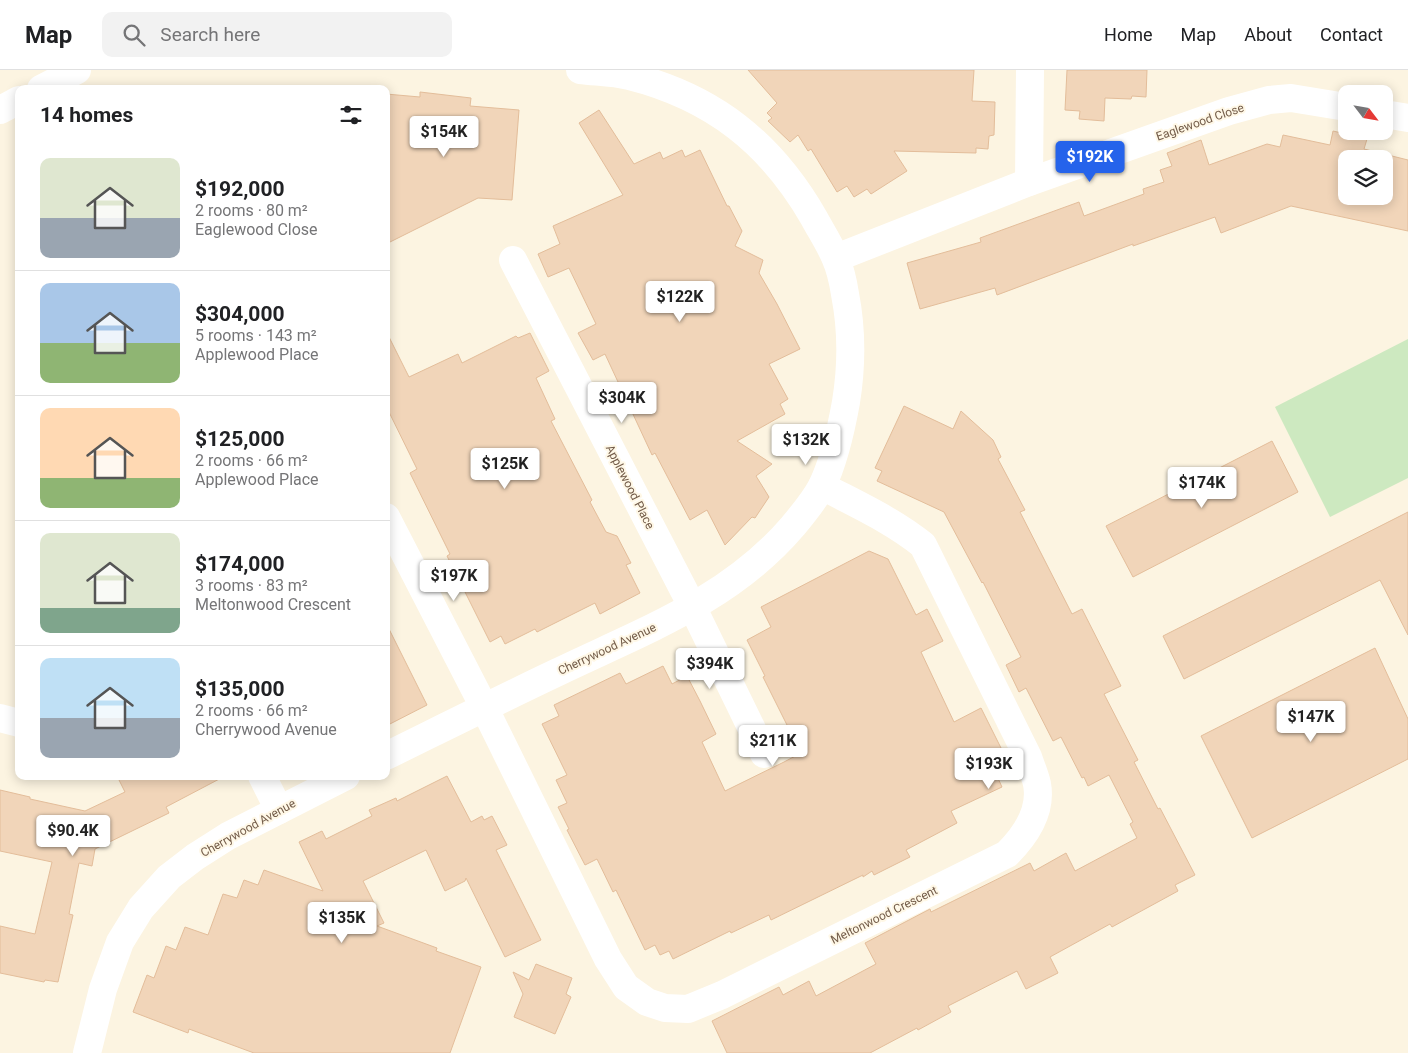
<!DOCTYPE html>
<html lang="en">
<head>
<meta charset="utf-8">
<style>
	:root { --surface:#fff; --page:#f2f2f2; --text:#202124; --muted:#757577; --line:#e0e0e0; --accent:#2563eb }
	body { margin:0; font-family:Roboto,sans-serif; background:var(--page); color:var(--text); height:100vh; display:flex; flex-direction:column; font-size:19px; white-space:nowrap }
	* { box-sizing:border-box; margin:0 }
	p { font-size:16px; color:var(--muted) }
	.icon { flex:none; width:28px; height:28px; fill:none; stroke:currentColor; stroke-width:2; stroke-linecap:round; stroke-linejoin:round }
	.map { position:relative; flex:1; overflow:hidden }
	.details { position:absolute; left:15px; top:15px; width:375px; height:695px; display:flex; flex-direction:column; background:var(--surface); border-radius:10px; box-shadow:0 2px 12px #0003 }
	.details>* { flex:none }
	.needle { width:32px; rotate:121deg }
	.tools { position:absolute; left:1338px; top:15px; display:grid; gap:10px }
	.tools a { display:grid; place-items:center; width:55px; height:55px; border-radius:10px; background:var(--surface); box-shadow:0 2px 12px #0003; font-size:25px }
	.price { position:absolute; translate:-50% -42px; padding:0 11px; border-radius:5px; background:#fff; color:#222; font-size:16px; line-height:32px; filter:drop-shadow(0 1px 2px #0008) }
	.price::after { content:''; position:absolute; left:50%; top:30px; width:15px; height:11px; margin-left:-8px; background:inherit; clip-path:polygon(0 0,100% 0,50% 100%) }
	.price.selected { background:var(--accent); color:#fff }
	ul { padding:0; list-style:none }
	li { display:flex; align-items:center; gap:15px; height:125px; padding:0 25px }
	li+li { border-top:1px solid var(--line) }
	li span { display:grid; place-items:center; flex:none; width:140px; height:100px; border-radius:10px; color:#555 }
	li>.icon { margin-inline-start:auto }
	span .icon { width:60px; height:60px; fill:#fffc; stroke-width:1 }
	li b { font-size:21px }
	h2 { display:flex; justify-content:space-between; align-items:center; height:60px; padding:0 25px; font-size:21px }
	header { display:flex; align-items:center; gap:30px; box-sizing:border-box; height:70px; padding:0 25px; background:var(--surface); border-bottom:1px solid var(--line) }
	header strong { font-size:24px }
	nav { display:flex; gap:28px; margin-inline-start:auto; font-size:18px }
	.search { width:350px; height:45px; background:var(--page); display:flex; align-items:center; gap:12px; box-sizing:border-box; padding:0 18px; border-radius:10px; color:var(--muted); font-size:19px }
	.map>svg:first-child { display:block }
	.green { fill:#cde9c0 }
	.building { fill:#f1d5b9; stroke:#e3bd9a; fill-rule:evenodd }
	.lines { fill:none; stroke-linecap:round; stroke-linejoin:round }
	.street { stroke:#fff; stroke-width:28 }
	.labels { text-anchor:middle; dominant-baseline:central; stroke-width:4; stroke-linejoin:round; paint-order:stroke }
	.street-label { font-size:12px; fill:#735c49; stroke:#fff8e7 }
</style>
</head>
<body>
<header>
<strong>Map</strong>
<div class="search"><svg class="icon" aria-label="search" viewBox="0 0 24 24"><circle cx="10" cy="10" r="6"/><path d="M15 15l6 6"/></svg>Search here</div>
<nav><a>Home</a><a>Map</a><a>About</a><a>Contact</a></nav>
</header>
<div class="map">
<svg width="1408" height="983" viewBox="0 0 1408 983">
	<rect width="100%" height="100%" fill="#fcf4e1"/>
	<path class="green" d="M 1408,269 L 1408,408 L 1330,447 L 1275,337 Z"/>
	<g class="building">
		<path d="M 748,0 L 974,0 L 972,31 L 995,32 L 994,65 L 989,66 L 988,79 L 976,78 L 976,83 L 894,81 L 907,101 L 871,124 L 867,119 L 854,127 L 847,116 L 837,122 L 811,79 L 808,81 L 798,65 L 790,72 L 768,51 L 772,48 L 767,43 L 777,33 Z"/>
		<path d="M 1067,0 L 1147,0 L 1146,27 L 1132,26 L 1131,29 L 1105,28 L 1104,51 L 1079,49 L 1080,41 L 1065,40 Z"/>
		<path d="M 420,22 L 471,28 L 470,36 L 519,40 L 512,130 L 478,128 L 386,174 L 386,24 L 420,27 Z"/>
		<path d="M 599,40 L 634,94 L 660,82 L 663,89 L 682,80 L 685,87 L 700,80 L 727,136 L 729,136 L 742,161 L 735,176 L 763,190 L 759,203 L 777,234 L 800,279 L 769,294 L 788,329 L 780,334 L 785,344 L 737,371 L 772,394 L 756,406 L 769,427 L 755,448 L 752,447 L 725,475 L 707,440 L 690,450 L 655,383 L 652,385 L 605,284 L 593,290 L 578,263 L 596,254 L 569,198 L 548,207 L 538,184 L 560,174 L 553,156 L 623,125 L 579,53 Z"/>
		<path d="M 1333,61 L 1367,69 L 1364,79 L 1408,90 L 1408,161 L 1291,136 L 1221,163 L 1215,147 L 1133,176 L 1133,174 L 997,225 L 995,218 L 920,239 L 907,193 L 981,172 L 980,168 L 1079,132 L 1084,146 L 1144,124 L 1143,119 L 1164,112 L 1160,100 L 1172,96 L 1167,83 L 1201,70 L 1209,95 L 1267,74 L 1280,77 L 1283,65 L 1330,75 ZM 1346,89 L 1384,89 L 1384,126 L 1346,126 Z"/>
		<path d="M 386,261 L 409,307 L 458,284 L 462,293 L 516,266 L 518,268 L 530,263 L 549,301 L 536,308 L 555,349 L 551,351 L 592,430 L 590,432 L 606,462 L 617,466 L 631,493 L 626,495 L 640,523 L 600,544 L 595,533 L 537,562 L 535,559 L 505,574 L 501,566 L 490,572 L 447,486 L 450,484 L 410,403 L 417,399 L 386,336 Z"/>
		<path d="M 904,336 L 953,359 L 961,341 L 993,370 L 1001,387 L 998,389 L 1025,440 L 1020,442 L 1072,544 L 1082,539 L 1121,616 L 1104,624 L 1138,690 L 1134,692 L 1158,739 L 1160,738 L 1195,805 L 1175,815 L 1178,821 L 1112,857 L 1110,854 L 1050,887 L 1058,903 L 1026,919 L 1017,901 L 948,936 L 951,942 L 918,960 L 917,958 L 870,983 L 727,983 L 712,951 L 779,917 L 783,925 L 809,911 L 816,926 L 876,894 L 865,873 L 930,839 L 931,842 L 1030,793 L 1034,801 L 1066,783 L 1075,801 L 1137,768 L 1130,754 L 1133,752 L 1109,705 L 1088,716 L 1084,707 L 1082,708 L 1061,667 L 1053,671 L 1026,618 L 1019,622 L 1006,595 L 1021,587 L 983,512 L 982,513 L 944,442 L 877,411 L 882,401 L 875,398 Z"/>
		<path d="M 1272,371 L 1298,422 L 1133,507 L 1106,456 Z"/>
		<path d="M 1408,442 L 1408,565 L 1380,510 L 1184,609 L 1163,566 Z"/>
		<path d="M 869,481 L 888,489 L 916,545 L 927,539 L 943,571 L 921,582 L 954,652 L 981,638 L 1004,684 L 990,691 L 1002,717 L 951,741 L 957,753 L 906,780 L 910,787 L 874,805 L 872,801 L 863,807 L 863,805 L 771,850 L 769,845 L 731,863 L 730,861 L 673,889 L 669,881 L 660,885 L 655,875 L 645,880 L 616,820 L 613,822 L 597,789 L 585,795 L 567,760 L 569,759 L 558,737 L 567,733 L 556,710 L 567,705 L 542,654 L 559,646 L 554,635 L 620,603 L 626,614 L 663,596 L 672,614 L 687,606 L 700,631 L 716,664 L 702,672 L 725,721 L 784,692 L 801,683 L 763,607 L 765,606 L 747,570 L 771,557 L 761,537 Z"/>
		<path d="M 386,553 L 427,635 L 386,656 Z"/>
		<path d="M 1375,578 L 1408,649 L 1408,689 L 1252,768 L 1201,666 Z"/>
		<path d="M 117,706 L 225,706 L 166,737 L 169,743 L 95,779 L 92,796 L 79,793 L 69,844 L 73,845 L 58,912 L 45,910 L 44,912 L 0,903 L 0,856 L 35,864 L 52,792 L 0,781 L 0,720 L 30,727 L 30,729 L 85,741 L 125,722 Z"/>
		<path d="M 447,706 L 471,752 L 482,746 L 484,750 L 492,746 L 507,775 L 496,780 L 541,870 L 505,887 L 466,808 L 465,811 L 445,821 L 426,780 L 363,811 L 384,853 L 377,856 L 437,878 L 436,881 L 481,897 L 450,983 L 254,983 L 189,959 L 188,963 L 133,942 L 147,905 L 154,908 L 166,876 L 176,880 L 185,857 L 208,865 L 223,824 L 237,828 L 244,810 L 258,815 L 264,800 L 323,821 L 299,772 L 322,761 L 326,769 L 372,746 L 369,740 L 396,728 L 397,731 Z"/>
		<path d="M 536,894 L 572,908 L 566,924 L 571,927 L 555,964 L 514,947 L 523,924 L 513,902 L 529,910 Z"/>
	</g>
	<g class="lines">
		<g class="street">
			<path d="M 41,19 L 77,0"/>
			<path d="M 0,40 L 19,30"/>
			<path d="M 1384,44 L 1408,48"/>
			<path d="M 1029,112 L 1030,0"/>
			<path d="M 836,188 L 1029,112 L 1229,41 L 1269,30 L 1291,28 L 1346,37"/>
			<path d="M 513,190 L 693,538 L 764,684"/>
			<path d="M 386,447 L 484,637 L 608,889 L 626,917 L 647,932 L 665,938 L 688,939 L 722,925 L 1007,784 C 1025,766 1042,741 1037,714 C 1035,705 1031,696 1028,687 L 923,475 C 892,450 856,434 822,416"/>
			<path d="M 0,648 L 19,653"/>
			<path d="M 386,686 C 443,658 501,629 558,602 C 643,561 730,530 793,456 C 803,444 814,431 822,416 C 834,391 841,360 846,332 C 852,295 852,260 845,224 C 843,211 840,198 835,187 C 829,173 821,161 814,148 C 771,73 713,27 629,6 C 614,2 596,2 580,0"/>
			<path d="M 262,706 L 279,740"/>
			<path d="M 87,983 L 103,919 L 120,872 L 141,838 L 169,807 L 195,787 L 228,766 L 346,706"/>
		</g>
	</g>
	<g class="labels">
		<g class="street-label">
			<text transform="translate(1200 52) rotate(-19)">Eaglewood Close</text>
			<text transform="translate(630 417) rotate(63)">Applewood Place</text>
			<text transform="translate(607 579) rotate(-25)">Cherrywood Avenue</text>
			<text transform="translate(248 758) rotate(-29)">Cherrywood Avenue</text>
			<text transform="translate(884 845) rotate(-26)">Meltonwood Crescent</text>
		</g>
	</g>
</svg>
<div class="tools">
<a><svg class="needle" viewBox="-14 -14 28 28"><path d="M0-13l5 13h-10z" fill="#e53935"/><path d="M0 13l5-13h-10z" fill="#757577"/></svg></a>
<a><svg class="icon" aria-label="layers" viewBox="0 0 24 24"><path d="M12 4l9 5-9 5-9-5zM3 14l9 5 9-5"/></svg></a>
</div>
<b class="price" style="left:444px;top:88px">$154K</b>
<b class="price selected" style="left:1090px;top:113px">$192K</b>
<b class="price" style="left:680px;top:253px">$122K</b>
<b class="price" style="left:622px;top:354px">$304K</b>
<b class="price" style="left:806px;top:396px">$132K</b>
<b class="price" style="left:505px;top:420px">$125K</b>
<b class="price" style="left:1202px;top:439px">$174K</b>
<b class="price" style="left:454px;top:532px">$197K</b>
<b class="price" style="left:710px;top:620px">$394K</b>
<b class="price" style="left:1311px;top:673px">$147K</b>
<b class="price" style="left:773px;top:697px">$211K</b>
<b class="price" style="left:989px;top:720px">$193K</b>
<b class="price" style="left:73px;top:787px">$90.4K</b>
<b class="price" style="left:342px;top:874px">$135K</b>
<section class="details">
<h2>14 homes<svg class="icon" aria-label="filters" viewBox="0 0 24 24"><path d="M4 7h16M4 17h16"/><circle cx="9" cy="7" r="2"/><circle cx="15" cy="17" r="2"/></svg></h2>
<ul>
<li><span style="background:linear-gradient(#dfe7d0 60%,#9aa5b1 0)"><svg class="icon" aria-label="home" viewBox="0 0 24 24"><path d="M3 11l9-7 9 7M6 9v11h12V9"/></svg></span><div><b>$192,000</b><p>2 rooms · 80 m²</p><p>Eaglewood Close</p></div></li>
<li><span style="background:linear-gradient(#a9c7e8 60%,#8fb573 0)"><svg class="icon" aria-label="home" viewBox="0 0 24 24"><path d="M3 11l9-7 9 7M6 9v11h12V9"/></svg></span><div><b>$304,000</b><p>5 rooms · 143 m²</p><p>Applewood Place</p></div></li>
<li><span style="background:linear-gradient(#ffd9b3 70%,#8fb573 0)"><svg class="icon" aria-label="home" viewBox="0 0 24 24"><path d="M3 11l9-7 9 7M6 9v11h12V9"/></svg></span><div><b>$125,000</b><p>2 rooms · 66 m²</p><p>Applewood Place</p></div></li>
<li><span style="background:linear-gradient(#dfe7d0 75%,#7fa58c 0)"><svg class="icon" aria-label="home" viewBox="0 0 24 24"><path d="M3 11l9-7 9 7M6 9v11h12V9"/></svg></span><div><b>$174,000</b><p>3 rooms · 83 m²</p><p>Meltonwood Crescent</p></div></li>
<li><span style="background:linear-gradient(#bfe0f5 60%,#9aa5b1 0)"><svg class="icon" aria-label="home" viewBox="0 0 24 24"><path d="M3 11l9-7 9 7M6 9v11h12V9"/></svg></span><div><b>$135,000</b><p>2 rooms · 66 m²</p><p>Cherrywood Avenue</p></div></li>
</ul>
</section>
</div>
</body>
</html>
